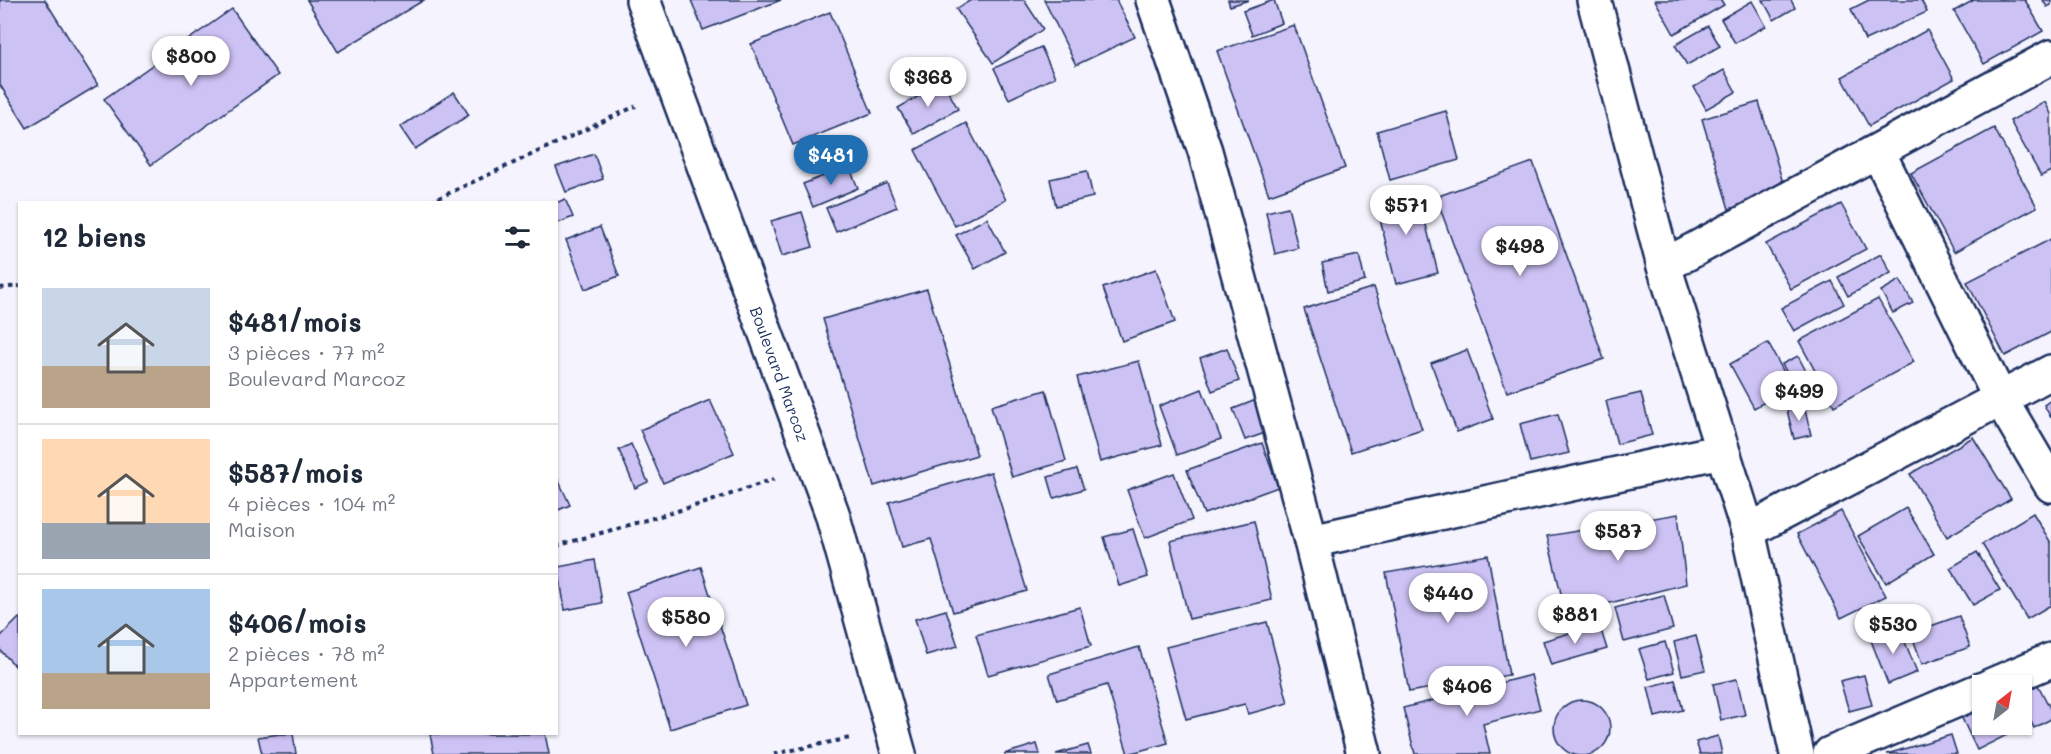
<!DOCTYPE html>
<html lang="fr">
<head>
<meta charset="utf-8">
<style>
	:root { --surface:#fff; --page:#f6f6f7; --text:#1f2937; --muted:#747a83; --line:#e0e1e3; --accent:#1f6fb2 }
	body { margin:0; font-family:Mali,sans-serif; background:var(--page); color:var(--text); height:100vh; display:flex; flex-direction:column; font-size:22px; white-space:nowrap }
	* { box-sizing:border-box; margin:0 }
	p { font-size:20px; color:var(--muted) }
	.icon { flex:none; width:33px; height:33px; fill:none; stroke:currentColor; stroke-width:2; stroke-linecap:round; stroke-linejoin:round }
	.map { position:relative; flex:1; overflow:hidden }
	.panel { position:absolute; left:18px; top:201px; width:540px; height:534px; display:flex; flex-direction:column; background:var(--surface); border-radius:0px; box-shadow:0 2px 4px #0004 }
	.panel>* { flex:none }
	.needle { width:39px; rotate:31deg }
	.fabs { position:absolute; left:1972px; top:675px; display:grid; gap:12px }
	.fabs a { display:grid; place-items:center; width:60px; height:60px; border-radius:0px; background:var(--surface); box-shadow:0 2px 4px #0004; font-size:30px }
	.price { position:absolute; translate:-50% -51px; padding:0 14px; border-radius:21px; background:#fff; color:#222; font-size:20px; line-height:39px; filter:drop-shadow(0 2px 3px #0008) }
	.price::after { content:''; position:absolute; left:50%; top:36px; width:18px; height:14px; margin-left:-9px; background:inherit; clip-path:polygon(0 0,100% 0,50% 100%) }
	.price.selected { background:var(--accent); color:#fff }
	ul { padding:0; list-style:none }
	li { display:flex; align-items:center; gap:18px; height:150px; padding:0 24px }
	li+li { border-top:2px solid var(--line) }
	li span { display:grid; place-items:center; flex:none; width:168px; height:120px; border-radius:0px; color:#555 }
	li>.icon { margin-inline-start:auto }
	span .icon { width:72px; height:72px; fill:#fffc; stroke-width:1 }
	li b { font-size:26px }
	h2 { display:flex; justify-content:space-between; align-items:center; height:72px; padding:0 24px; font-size:26px }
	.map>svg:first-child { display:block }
	.building { fill:#cdc2f4; stroke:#1b2f5e; stroke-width:1.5 }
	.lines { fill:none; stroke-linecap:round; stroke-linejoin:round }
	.street-casing { stroke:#1b2f5e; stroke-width:38 }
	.secondary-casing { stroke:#1b2f5e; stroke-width:38 }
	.path { stroke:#1b2f5e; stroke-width:4; stroke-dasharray:4.5 4.5; stroke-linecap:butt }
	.street { stroke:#fff; stroke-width:33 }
	.secondary { stroke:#fff; stroke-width:33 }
	.labels { text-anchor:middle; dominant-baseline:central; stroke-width:4.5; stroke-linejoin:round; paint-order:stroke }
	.street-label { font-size:16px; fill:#1b2f5e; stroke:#fff }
</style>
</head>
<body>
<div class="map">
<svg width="2051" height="754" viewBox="0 0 2051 754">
	<rect width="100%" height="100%" fill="#f5f3fd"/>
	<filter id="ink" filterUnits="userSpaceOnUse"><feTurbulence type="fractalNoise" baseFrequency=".0167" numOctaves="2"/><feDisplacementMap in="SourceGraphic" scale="12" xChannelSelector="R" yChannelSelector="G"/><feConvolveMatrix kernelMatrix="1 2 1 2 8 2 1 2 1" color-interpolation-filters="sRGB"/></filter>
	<g filter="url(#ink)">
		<g class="building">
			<path d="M 0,0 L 45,0 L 98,85 L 27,128 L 0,85 Z"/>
			<path d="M 307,0 L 424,0 L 338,52 Z"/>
			<path d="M 691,0 L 781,0 L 703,30 Z"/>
			<path d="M 971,0 L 1024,0 L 1043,29 L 993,63 L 956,9 Z"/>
			<path d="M 1044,0 L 1116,0 L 1135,37 L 1076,65 Z"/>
			<path d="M 1228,0 L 1249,0 L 1230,6 Z"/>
			<path d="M 1274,0 L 1282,23 L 1252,35 L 1243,11 Z"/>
			<path d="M 1655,0 L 1721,0 L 1724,5 L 1674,34 Z"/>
			<path d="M 1763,0 L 1791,0 L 1795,8 L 1774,20 Z"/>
			<path d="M 1869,0 L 1921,0 L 1927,12 L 1865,40 L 1851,9 Z"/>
			<path d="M 1974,0 L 2025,0 L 2043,31 L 1984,64 L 1954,11 Z"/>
			<path d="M 2043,0 L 2051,0 L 2051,5 L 2047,7 Z"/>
			<path d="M 1752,1 L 1766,26 L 1735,43 L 1721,19 Z"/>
			<path d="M 232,9 L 278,75 L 151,165 L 104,99 Z"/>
			<path d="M 830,12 L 872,113 L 793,145 L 751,44 Z"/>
			<path d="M 1294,25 L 1345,168 L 1269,195 L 1217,51 Z"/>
			<path d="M 1708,26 L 1720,46 L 1687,65 L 1675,45 Z"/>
			<path d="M 1927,30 L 1954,79 L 1869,126 L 1842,77 Z"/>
			<path d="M 1041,47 L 1055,77 L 1009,99 L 994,68 Z"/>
			<path d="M 1724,70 L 1736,92 L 1706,109 L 1694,87 Z"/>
			<path d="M 943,82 L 958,109 L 914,134 L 898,108 Z"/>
			<path d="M 454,92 L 469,115 L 415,149 L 400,127 Z"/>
			<path d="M 1759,102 L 1786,193 L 1729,209 L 1702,119 Z"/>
			<path d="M 2045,102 L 2051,114 L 2051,171 L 2041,176 L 2010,121 Z"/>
			<path d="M 1446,111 L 1459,160 L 1390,180 L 1377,131 Z"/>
			<path d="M 966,123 L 1006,200 L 955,226 L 915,150 Z"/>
			<path d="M 1994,128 L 2037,207 L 1954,252 L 1911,173 Z"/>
			<path d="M 594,154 L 603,179 L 566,192 L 556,167 Z"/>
			<path d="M 1533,162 L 1604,359 L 1507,392 L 1436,197 Z"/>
			<path d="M 849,166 L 858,188 L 813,207 L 803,184 Z"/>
			<path d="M 1087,171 L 1093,197 L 1056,206 L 1050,179 Z"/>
			<path d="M 887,183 L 897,207 L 836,232 L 826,208 Z"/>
			<path d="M 1417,189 L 1438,273 L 1396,284 L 1375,199 Z"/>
			<path d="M 565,199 L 573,217 L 556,224 L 556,203 Z"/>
			<path d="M 1841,204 L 1866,249 L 1791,289 L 1766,244 Z"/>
			<path d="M 1288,207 L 1298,248 L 1275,254 L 1266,212 Z"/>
			<path d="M 802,212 L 813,247 L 782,256 L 771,221 Z"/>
			<path d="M 987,218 L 1005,252 L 975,269 L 956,235 Z"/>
			<path d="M 600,227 L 619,276 L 585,289 L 566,240 Z"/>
			<path d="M 2051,239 L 2051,332 L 2005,356 L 1967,282 Z"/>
			<path d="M 1881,254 L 1891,273 L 1848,296 L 1838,277 Z"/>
			<path d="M 1359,255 L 1365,281 L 1328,291 L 1322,263 Z"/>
			<path d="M 1156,269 L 1175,322 L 1122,341 L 1103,288 Z"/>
			<path d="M 1900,280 L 1913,303 L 1893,313 L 1881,291 Z"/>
			<path d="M 1832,281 L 1844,304 L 1794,331 L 1781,308 Z"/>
			<path d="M 1374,287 L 1422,429 L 1351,452 L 1304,309 Z"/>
			<path d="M 927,289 L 977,455 L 874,486 L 823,319 Z"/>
			<path d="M 1878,299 L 1914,362 L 1834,406 L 1799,341 Z"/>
			<path d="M 1768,343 L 1792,387 L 1754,408 L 1730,364 Z"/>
			<path d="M 1227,348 L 1239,381 L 1212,391 L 1200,358 Z"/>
			<path d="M 1467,350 L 1493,419 L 1457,432 L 1431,363 Z"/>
			<path d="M 1798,356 L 1816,390 L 1801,398 L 1782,364 Z"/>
			<path d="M 1139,361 L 1162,445 L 1100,462 L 1077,377 Z"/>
			<path d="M 1202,389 L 1221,439 L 1177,455 L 1159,406 Z"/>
			<path d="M 1046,390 L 1066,461 L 1012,477 L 991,406 Z"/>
			<path d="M 1641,393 L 1652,435 L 1617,444 L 1606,401 Z"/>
			<path d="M 710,400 L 734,453 L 663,483 L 640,430 Z"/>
			<path d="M 1256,400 L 1268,432 L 1245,440 L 1233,409 Z"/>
			<path d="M 2051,400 L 2051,418 L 2044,405 Z"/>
			<path d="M 1804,406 L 1811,435 L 1794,439 L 1787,410 Z"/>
			<path d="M 1558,414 L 1569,453 L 1530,462 L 1520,424 Z"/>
			<path d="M 1973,437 L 2011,499 L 1947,537 L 1910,474 Z"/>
			<path d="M 1262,443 L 1278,487 L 1204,514 L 1187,470 Z"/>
			<path d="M 631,444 L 648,482 L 635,488 L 619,450 Z"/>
			<path d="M 1077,469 L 1084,489 L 1054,498 L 1048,477 Z"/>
			<path d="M 991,472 L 1027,591 L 953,612 L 931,539 L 902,547 L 889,502 Z"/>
			<path d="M 1174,473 L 1192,520 L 1145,538 L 1127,490 Z"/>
			<path d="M 556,475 L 570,505 L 556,511 Z"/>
			<path d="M 1906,508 L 1934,554 L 1886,583 L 1858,536 Z"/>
			<path d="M 1841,511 L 1886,596 L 1841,618 L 1797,534 Z"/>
			<path d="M 2033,513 L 2051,543 L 2051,605 L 2027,619 L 1982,544 Z"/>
			<path d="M 1678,514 L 1686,584 L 1566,614 L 1547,536 Z"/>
			<path d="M 1254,521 L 1272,600 L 1189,619 L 1170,541 Z"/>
			<path d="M 1133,529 L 1148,577 L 1119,586 L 1104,537 Z"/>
			<path d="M 1977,552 L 2000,590 L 1973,605 L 1950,568 Z"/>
			<path d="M 1488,555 L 1509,675 L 1409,692 L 1386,573 Z"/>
			<path d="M 595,560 L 602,603 L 565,610 L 558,567 Z"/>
			<path d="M 701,567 L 746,705 L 670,729 L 626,592 Z"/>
			<path d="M 1664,595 L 1673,629 L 1624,642 L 1615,608 Z"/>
			<path d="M 1080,607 L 1091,646 L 988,675 L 976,635 Z"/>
			<path d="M 946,610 L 958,646 L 926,655 L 915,619 Z"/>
			<path d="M 1959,616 L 1970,647 L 1922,664 L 1911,633 Z"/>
			<path d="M 19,618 L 20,619 L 20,671 L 0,650 L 0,637 Z"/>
			<path d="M 1267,622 L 1288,703 L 1248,714 L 1245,704 L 1186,719 L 1166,647 Z"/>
			<path d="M 1599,624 L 1607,649 L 1551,665 L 1543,641 Z"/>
			<path d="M 1899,627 L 1917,672 L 1888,684 L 1870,638 Z"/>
			<path d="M 1696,636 L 1705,670 L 1682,675 L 1674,642 Z"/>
			<path d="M 1665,642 L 1674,672 L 1649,679 L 1639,649 Z"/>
			<path d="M 1139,647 L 1168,743 L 1128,754 L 1107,685 L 1057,700 L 1049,674 Z"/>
			<path d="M 1531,675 L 1540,709 L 1483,724 L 1490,754 L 1415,754 L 1403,708 Z"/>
			<path d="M 1864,675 L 1872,705 L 1849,711 L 1840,681 Z"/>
			<path d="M 1737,679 L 1745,715 L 1721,720 L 1713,684 Z"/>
			<path d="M 1675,680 L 1683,710 L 1655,717 L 1648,687 Z"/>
			<path d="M 2038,685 L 2051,710 L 2051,719 L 2034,728 L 2022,703 L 2022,693 Z"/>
			<circle cx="1582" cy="728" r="28"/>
			<path d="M 1983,705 L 1983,724 L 2002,724 L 2007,735 L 1977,750 L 1961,716 Z"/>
			<path d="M 280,734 L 293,734 L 296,754 L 262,754 L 258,737 Z"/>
			<path d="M 430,734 L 545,734 L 549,754 L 434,754 Z"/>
			<path d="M 1951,735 L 1957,754 L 1887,754 Z"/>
			<path d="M 1718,736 L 1722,754 L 1700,754 L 1696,742 Z"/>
			<path d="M 1037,744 L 1040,754 L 1004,754 Z"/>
			<path d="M 1088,745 L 1091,754 L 1056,754 Z"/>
		</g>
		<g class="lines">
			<g class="street-casing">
				<g id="street">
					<path d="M 1153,0 L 1205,151 L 1311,541 L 1364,754"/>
					<path d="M 1594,0 L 1664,266 L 1748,531 L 1797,754"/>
					<path d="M 1878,152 L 2000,398 L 2051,485"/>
					<path d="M 1664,266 L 2051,57"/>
					<path d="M 1748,531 L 2051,372"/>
					<path d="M 1311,541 L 1722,451"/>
					<path d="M 1990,686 L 2051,660"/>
					<path d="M 1830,754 L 1983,689"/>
				</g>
			</g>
			<g class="secondary-casing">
				<path id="secondary" d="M 643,0 L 832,513 L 899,754"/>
			</g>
			<g class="path">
				<path d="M 430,202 L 636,106"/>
				<path d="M 0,288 L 20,286"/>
				<path d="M 556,546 L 708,502 L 774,479"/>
				<path d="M 774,754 L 850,738"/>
			</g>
			<use href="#street" class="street"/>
			<use href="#secondary" class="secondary"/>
		</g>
	</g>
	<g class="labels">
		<g class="street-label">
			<text transform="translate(780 374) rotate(70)">Boulevard Marcoz</text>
		</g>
	</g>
</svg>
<div class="fabs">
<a><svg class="needle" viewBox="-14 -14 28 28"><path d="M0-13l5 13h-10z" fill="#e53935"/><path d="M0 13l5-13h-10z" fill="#747a83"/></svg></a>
</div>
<b class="price" style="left:191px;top:87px">$800</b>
<b class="price" style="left:928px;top:108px">$368</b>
<b class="price selected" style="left:831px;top:186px">$481</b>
<b class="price" style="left:1406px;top:236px">$571</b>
<b class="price" style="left:1520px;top:277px">$498</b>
<b class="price" style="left:1799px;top:422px">$499</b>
<b class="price" style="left:1618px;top:562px">$587</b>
<b class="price" style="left:1448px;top:624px">$440</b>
<b class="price" style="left:1575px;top:645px">$881</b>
<b class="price" style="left:686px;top:648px">$580</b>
<b class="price" style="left:1893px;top:655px">$530</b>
<b class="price" style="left:1467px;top:717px">$406</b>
<section class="panel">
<h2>12 biens<svg class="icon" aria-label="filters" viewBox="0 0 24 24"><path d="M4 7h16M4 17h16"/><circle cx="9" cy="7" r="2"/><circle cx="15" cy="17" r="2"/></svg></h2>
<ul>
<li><span style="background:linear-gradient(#c9d6e8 65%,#b9a48a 0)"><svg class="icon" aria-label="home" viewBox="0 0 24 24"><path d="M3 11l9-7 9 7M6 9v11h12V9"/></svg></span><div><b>$481/mois</b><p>3 pièces · 77 m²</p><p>Boulevard Marcoz</p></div></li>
<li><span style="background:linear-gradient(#ffd9b3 70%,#9aa5b1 0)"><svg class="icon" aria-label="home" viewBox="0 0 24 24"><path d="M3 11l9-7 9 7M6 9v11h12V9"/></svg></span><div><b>$587/mois</b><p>4 pièces · 104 m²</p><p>Maison</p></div></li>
<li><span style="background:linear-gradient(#a9c7e8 70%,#b9a48a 0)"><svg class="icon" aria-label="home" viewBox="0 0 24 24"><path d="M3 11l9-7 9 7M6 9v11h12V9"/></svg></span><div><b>$406/mois</b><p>2 pièces · 78 m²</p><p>Appartement</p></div></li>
</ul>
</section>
</div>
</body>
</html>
